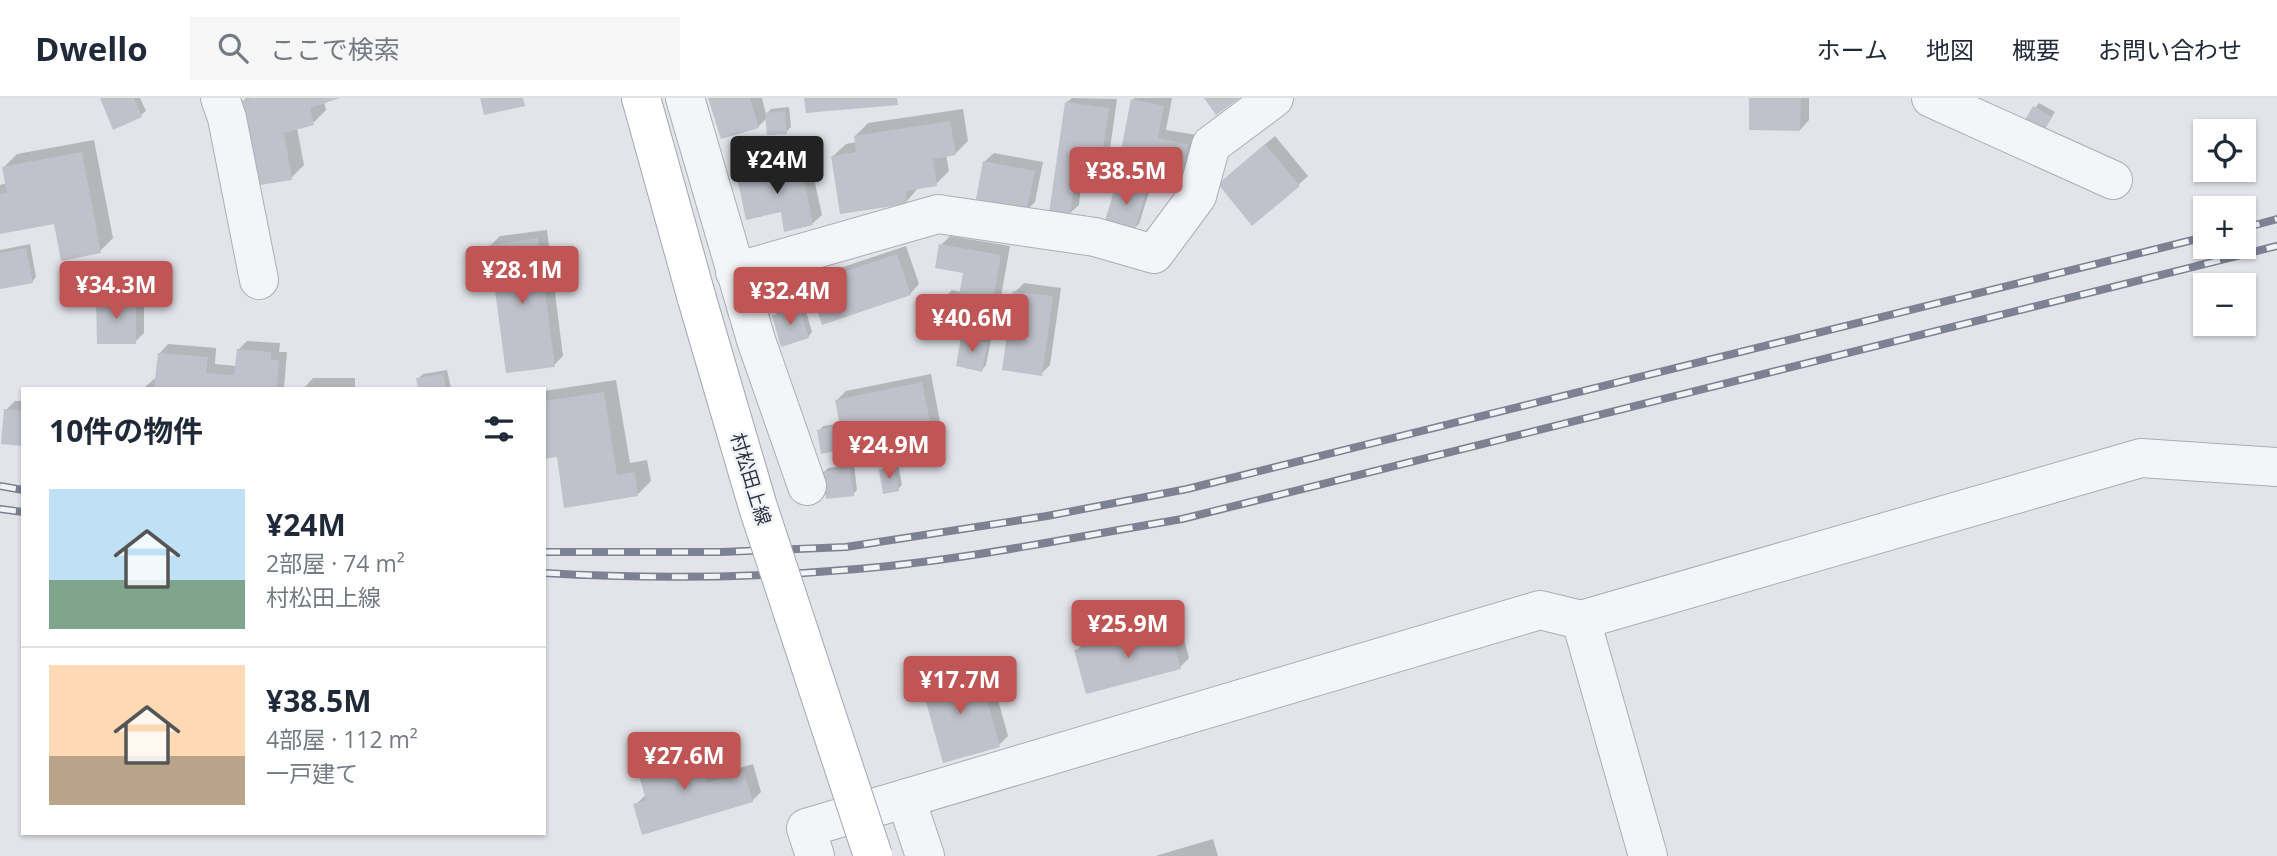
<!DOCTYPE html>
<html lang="ja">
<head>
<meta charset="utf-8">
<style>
	:root { --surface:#fff; --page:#f6f6f7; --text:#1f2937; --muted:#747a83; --line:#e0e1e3; --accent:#c05555 }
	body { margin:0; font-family:"Open Sans","Noto Sans JP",sans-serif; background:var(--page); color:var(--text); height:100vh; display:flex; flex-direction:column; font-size:26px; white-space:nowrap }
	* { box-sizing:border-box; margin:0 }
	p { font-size:23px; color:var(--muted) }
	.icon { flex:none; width:38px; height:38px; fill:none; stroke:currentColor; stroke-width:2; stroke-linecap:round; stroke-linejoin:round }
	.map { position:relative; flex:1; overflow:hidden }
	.drawer { position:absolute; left:21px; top:289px; width:525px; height:448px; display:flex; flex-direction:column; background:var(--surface); border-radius:0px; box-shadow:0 2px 5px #0004 }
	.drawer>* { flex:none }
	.controls { position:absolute; left:2193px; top:21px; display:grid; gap:14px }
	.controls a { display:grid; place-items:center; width:63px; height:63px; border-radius:0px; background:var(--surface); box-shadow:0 2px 5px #0004; font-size:35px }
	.price { position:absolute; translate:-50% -60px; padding:0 16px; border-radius:7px; background:var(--accent); color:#fff; font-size:23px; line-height:46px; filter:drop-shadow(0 2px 4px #0008) }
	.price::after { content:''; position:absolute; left:50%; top:42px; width:21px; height:16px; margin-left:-10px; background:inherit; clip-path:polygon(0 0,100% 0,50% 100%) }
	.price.current { background:#222; color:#fff }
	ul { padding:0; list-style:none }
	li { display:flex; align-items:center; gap:21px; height:175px; padding:0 28px }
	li+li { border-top:2px solid var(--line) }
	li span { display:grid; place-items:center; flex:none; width:196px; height:140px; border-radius:0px; color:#555 }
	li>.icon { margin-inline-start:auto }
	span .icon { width:84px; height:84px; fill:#fffc; stroke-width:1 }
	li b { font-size:30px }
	h2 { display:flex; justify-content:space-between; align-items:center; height:84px; padding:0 28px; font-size:30px }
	header { display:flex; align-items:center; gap:42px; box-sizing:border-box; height:98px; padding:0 35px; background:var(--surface); border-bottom:2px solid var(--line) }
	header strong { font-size:33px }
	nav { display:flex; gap:38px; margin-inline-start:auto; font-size:24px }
	.search { width:490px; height:63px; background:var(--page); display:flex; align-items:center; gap:18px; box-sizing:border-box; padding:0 24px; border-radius:0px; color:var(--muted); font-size:26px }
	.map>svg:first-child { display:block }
	.shadow { fill:#0003 }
	.building { fill:#c0c2cb }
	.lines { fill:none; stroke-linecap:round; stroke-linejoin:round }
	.minor-casing { stroke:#abaeb6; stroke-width:40 }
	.major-casing { stroke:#a3a7b3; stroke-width:40 }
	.minor { stroke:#f4f5f8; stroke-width:38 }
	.major { stroke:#fff; stroke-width:38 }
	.rail-casing { stroke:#7d8191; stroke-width:8 }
	.rail { stroke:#f1f3f6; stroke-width:5; stroke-dasharray:16; stroke-linecap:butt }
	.major-bridge-casing { stroke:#a3a7b3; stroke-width:40; stroke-linecap:butt }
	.major-bridge { stroke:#fff; stroke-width:38 }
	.labels { text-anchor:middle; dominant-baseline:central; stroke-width:5; stroke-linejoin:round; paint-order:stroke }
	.street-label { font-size:19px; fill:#2c303f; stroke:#f1f3f6 }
</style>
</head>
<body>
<header>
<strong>Dwello</strong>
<div class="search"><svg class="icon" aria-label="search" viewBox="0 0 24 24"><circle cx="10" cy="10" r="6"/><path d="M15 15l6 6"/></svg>ここで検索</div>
<nav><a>ホーム</a><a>地図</a><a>概要</a><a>お問い合わせ</a></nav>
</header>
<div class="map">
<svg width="2277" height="758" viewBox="0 0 2277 758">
	<rect width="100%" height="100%" fill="#e2e4e9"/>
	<g class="shadow">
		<path d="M 102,0 L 140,0 L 146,13 L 141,17 Z"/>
		<path d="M 246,0 L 336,0 L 324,4 L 326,12 L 313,25 L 297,30 L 304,67 L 291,80 L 243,4 Z"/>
		<path d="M 710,0 L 762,0 L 766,16 L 771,11 L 789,9 L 791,29 L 786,34 L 767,20 L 758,29 Z"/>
		<path d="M 1072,0 L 1117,1 L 1107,73 L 1097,82 L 1082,80 L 1079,107 L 1069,116 L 1067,4 Z"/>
		<path d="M 1134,0 L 1172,0 L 1166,32 L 1197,37 L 1189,75 L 1180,84 L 1133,2 Z"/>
		<path d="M 1751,0 L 1809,0 L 1809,22 L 1800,32 Z"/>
		<path d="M 2039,5 L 2055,14 L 2044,31 L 2027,21 Z"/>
		<path d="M 963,11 L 968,43 L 955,56 L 946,57 L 949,73 L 936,86 L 919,89 L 906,104 L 833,58 L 846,46 L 856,44 L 855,38 L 868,25 Z"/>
		<path d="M 1275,38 L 1308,78 L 1298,87 L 1229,77 Z"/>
		<path d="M 94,42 L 113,140 L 100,153 L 55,124 L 0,134 L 0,87 L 7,85 L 4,69 L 17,56 Z"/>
		<path d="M 994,55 L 1043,64 L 1035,104 L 1026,113 L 984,64 Z"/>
		<path d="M 809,58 L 822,117 L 812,126 L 782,112 L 739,80 L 748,71 Z"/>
		<path d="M 1122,83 L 1150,91 L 1139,126 L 1135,130 L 1117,87 Z"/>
		<path d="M 547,132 L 563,258 L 554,267 L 491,147 L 500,138 Z"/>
		<path d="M 950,138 L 1010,148 L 997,221 L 988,230 L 943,201 L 952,192 L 961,194 L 965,174 L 941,147 Z"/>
		<path d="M 30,146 L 36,179 L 32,184 L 0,189 L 0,152 Z"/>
		<path d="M 906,148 L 919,186 L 910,196 L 810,186 L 819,177 Z"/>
		<path d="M 790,176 L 794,190 L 789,194 L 769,182 Z"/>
		<path d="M 1024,185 L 1061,190 L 1050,267 L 1041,276 L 1015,194 Z"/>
		<path d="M 107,192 L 144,192 L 144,235 L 135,244 L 98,201 Z"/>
		<path d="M 804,206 L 812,234 L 808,239 L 774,218 L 778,214 Z"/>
		<path d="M 967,236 L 991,241 L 986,267 L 982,272 L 963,240 Z"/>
		<path d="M 247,243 L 280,245 L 279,254 L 287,254 L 284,290 L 144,290 L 154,281 L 157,282 L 159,256 L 168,246 L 216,250 L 215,266 L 237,268 L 238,252 Z"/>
		<path d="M 447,272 L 451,290 L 420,290 L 418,281 L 423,276 Z"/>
		<path d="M 931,276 L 940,324 L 931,333 L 837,302 L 846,293 Z"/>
		<path d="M 313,280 L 355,280 L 355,290 L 304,290 Z"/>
		<path d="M 616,282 L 630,365 L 647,362 L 651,383 L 638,396 L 558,357 L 544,359 L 544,293 Z"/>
		<path d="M 15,303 L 23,303 L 23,346 L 6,312 Z"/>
		<path d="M 836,326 L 840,347 L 835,351 L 819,333 L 823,328 Z"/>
		<path d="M 854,366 L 857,392 L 853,396 L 824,374 L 828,370 Z"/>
		<path d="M 898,366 L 902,387 L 898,391 L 881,373 L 885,368 Z"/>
		<path d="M 1178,519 L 1189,560 L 1180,569 L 1076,553 L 1085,544 Z"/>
		<path d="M 987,562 L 1008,638 L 999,647 L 923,586 L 932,577 Z"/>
		<path d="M 705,642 L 715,677 L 753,666 L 761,694 L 752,703 L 635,707 L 646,697 L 638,668 L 647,659 Z"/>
		<path d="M 1213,741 L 1218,758 L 1155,758 Z"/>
	</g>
	<g class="building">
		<path d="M 100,0 L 134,0 L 142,19 L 113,32 Z"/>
		<path d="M 252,0 L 340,0 L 310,10 L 314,27 L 284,35 L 292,82 L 260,87 L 241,3 Z"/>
		<path d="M 480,0 L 523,0 L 525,8 L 484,17 Z"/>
		<path d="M 708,0 L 750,0 L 759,30 L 721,41 Z"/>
		<path d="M 804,0 L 897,0 L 898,7 L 806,15 Z"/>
		<path d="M 1204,0 L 1240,0 L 1216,17 Z"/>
		<path d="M 1749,0 L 1801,0 L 1800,33 L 1749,32 Z"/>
		<path d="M 1131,1 L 1164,8 L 1158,40 L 1188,46 L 1181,86 L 1117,73 Z"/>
		<path d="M 1065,4 L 1109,10 L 1098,84 L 1075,81 L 1070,118 L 1049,115 Z"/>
		<path d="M 2033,8 L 2052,19 L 2044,33 L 2025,22 Z"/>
		<path d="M 785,13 L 787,36 L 767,37 L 765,15 Z"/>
		<path d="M 950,23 L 956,57 L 933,61 L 937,88 L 906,93 L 907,106 L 840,116 L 831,58 L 856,54 L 854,38 Z"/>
		<path d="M 1265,46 L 1300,88 L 1252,128 L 1218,86 Z"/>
		<path d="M 82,54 L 101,155 L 61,163 L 54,126 L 0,136 L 0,96 L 7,95 L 2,69 Z"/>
		<path d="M 983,63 L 1035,73 L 1026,115 L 975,106 Z"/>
		<path d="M 801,66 L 813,127 L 784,134 L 781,114 L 746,122 L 737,79 Z"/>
		<path d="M 1116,86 L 1146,95 L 1135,132 L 1105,123 Z"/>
		<path d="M 538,140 L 555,269 L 506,275 L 489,147 Z"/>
		<path d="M 939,146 L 1001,157 L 988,232 L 937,223 L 941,200 L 958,203 L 963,175 L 935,170 Z"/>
		<path d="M 26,150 L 33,185 L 0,191 L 0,155 Z"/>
		<path d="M 897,156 L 911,197 L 822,227 L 808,186 Z"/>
		<path d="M 786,179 L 790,196 L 767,202 L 763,186 Z"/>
		<path d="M 1013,193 L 1053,198 L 1042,278 L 1002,272 Z"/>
		<path d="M 96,200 L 136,200 L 136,246 L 97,246 Z"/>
		<path d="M 799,209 L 809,240 L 781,249 L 772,218 Z"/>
		<path d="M 961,239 L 988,245 L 982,274 L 956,268 Z"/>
		<path d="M 237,251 L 271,254 L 271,262 L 279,262 L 277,290 L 154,290 L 158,255 L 208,259 L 206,275 L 234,277 Z"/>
		<path d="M 443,276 L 446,290 L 418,290 L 416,280 Z"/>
		<path d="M 922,284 L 932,334 L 845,353 L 835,302 Z"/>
		<path d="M 604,294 L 617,377 L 635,374 L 638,398 L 564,410 L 557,359 L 544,361 L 544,303 Z"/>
		<path d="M 4,311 L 23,313 L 23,348 L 1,346 Z"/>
		<path d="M 832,329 L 836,353 L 821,356 L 817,332 Z"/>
		<path d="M 850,370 L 854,398 L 826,401 L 822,374 Z"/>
		<path d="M 894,370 L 899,393 L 883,396 L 879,372 Z"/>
		<path d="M 1169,527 L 1181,571 L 1086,596 L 1074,552 Z"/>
		<path d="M 978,570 L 1000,649 L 943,665 L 921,586 Z"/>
		<path d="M 696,650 L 706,685 L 744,674 L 753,704 L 642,737 L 633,706 L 646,702 L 636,667 Z"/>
	</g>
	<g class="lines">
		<g class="minor-casing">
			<g id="minor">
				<path d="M 220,0 L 227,20 L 259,182"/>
				<path d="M 685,0 L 756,242 L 807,388"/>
				<path d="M 1931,0 L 2113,82"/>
				<path d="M 735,174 L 938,116 L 1095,139 L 1154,156 L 1197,98 L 1211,47 L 1274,0"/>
				<path d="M 906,701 L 925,758"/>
				<path d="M 815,758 L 806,730 L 1540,512 L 1581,522"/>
				<path d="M 1648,758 L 1581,522 L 2141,360 L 2277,369"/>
			</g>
		</g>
		<g class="major-casing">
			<path id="major" d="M 641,0 L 697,201"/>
		</g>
		<use href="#minor" class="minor"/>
		<use href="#major" class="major"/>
		<g class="rail-casing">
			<g id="rail">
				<path d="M 2244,130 L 2277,121"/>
				<path d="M 0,388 L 23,392"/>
				<path d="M 0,411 L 23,414"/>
				<path d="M 544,454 L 722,454 L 846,449 L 1047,418 L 1187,391 L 2205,139"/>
				<path d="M 544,475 C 648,481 753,480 857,471 C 966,462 1074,439 1182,421 L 2277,148"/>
			</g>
		</g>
		<use href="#rail" class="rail"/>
		<g class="major-bridge-casing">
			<path id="major-bridge" d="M 697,201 L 758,409 L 873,758"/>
		</g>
		<use href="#major-bridge" class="major-bridge"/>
	</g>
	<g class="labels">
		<g class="street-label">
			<text transform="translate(751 381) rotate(73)">村松田上線</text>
		</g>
	</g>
</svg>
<div class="controls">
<a><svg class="icon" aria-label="locate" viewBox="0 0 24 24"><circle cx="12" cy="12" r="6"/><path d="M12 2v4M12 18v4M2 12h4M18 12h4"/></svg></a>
<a>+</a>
<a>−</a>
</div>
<b class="price current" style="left:777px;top:98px">¥24M</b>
<b class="price" style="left:1126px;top:109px">¥38.5M</b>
<b class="price" style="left:522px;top:208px">¥28.1M</b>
<b class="price" style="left:116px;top:223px">¥34.3M</b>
<b class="price" style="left:790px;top:229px">¥32.4M</b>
<b class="price" style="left:972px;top:256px">¥40.6M</b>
<b class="price" style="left:889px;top:383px">¥24.9M</b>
<b class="price" style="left:1128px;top:562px">¥25.9M</b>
<b class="price" style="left:960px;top:618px">¥17.7M</b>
<b class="price" style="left:684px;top:694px">¥27.6M</b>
<section class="drawer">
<h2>10件の物件<svg class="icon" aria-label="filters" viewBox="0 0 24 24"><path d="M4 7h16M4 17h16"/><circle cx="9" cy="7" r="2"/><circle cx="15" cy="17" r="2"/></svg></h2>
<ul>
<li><span style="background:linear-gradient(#bfe0f5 65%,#7fa58c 0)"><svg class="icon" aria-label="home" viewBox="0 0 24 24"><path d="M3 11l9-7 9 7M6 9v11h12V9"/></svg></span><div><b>¥24M</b><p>2部屋 · 74 m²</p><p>村松田上線</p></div></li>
<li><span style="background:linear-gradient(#ffd9b3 65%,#b9a48a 0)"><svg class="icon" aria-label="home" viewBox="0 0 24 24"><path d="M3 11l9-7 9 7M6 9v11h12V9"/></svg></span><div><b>¥38.5M</b><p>4部屋 · 112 m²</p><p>一戸建て</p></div></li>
</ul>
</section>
</div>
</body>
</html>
